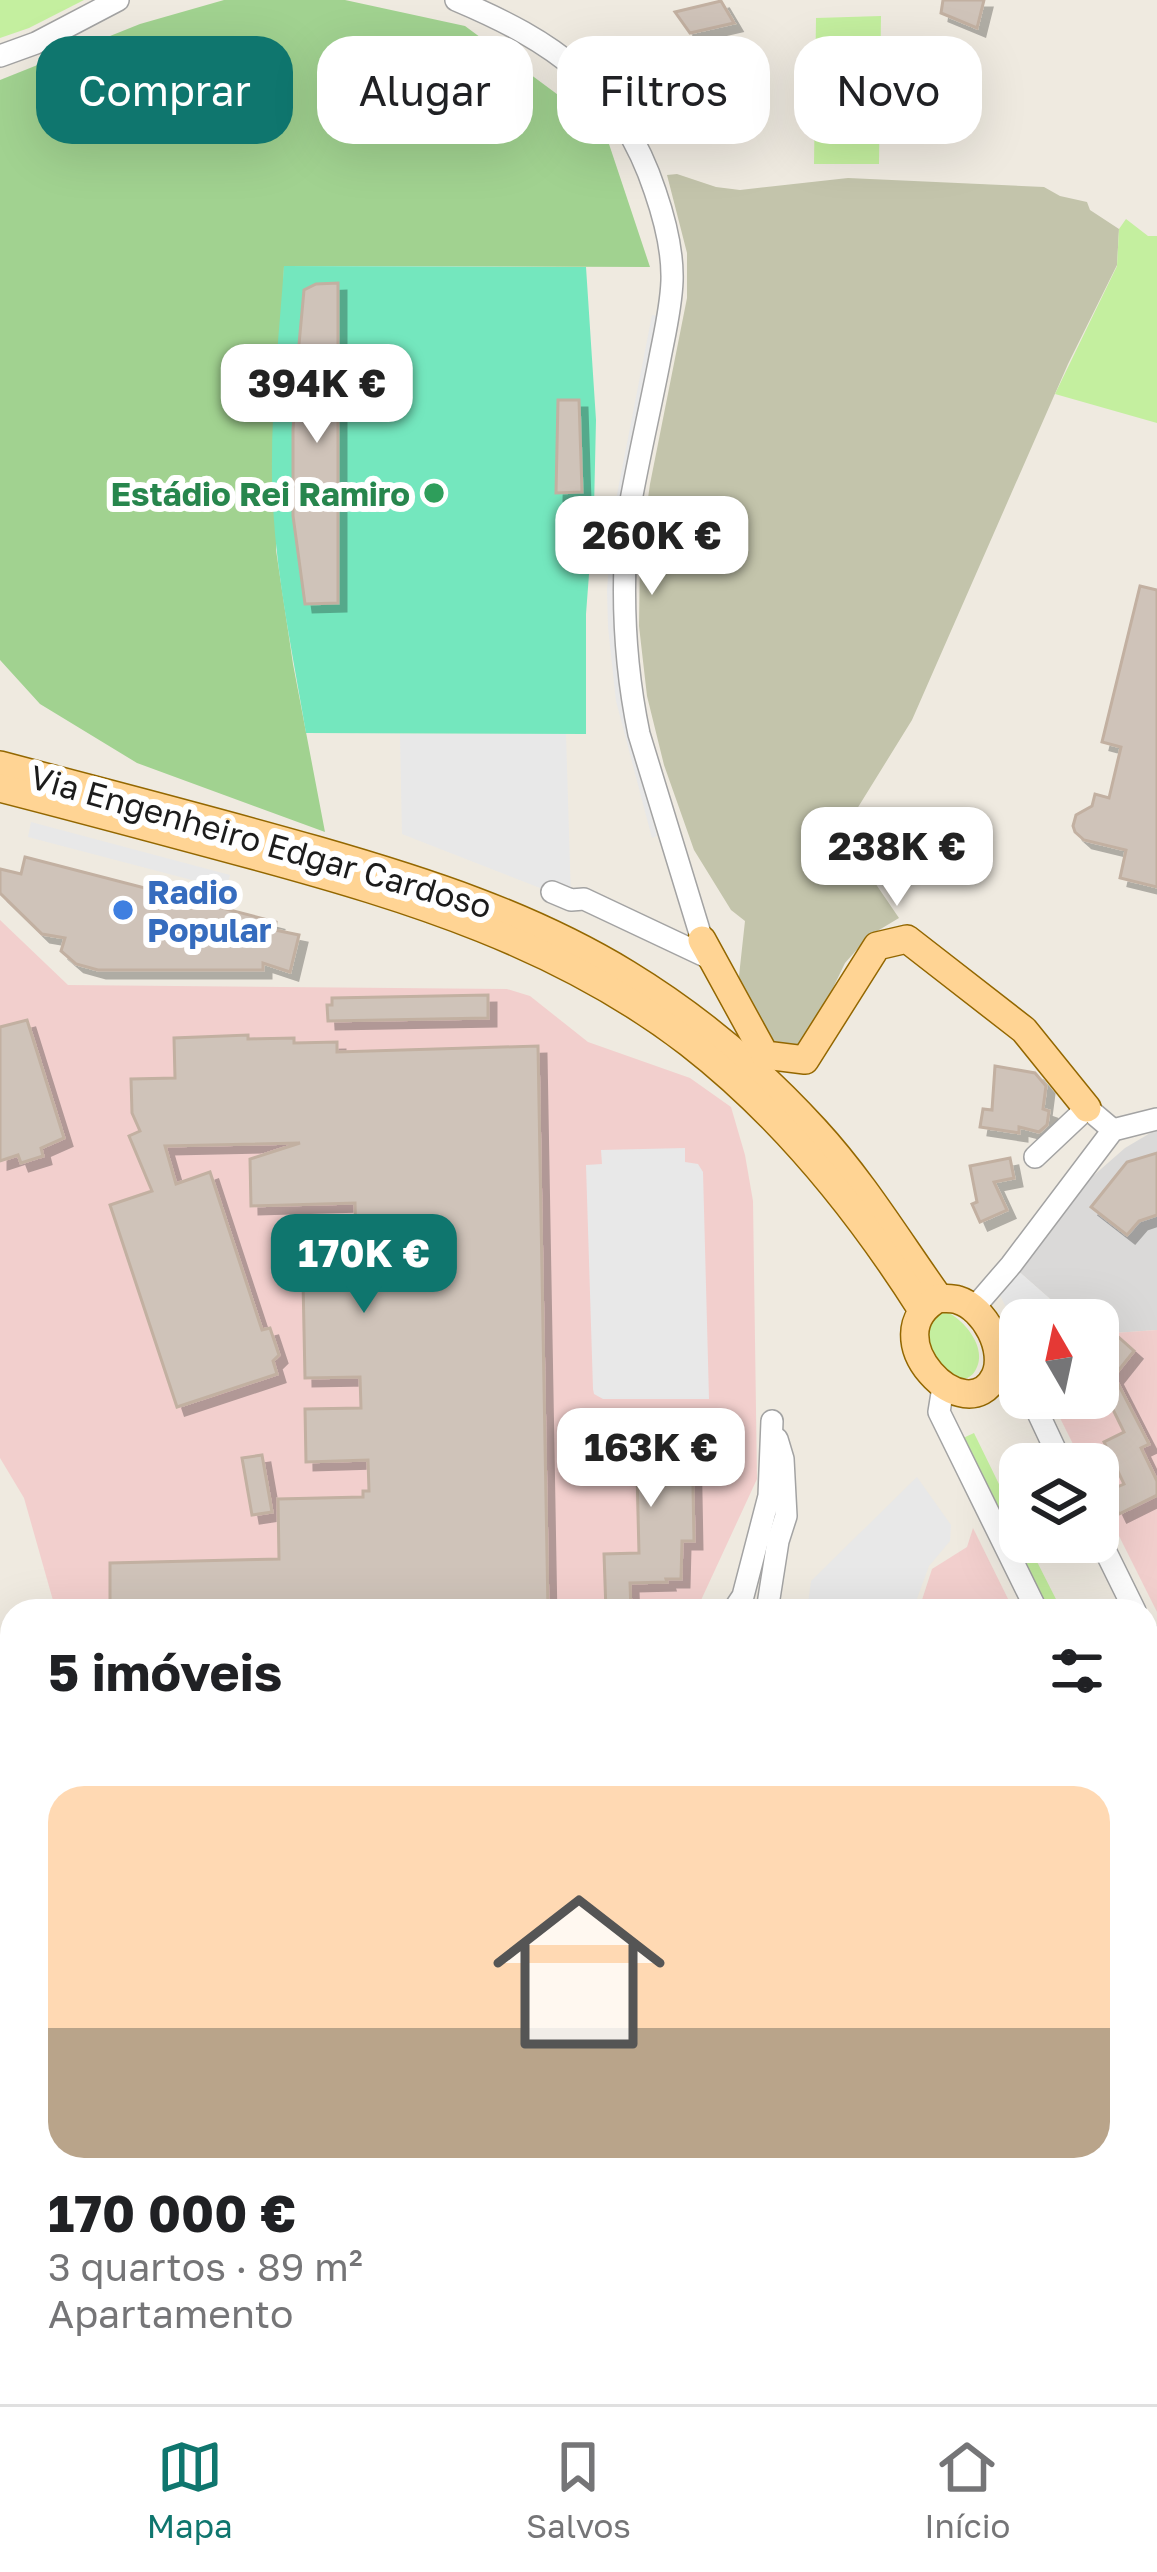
<!DOCTYPE html>
<html lang="pt">
<head>
<meta charset="utf-8">
<style>
	:root { --surface:#fff; --page:#f2f2f2; --text:#202124; --muted:#757577; --line:#e0e0e0; --accent:#0f766e }
	body { margin:0; font-family:"Golos Text",sans-serif; background:var(--page); color:var(--text); height:100vh; display:flex; flex-direction:column; font-size:45px; white-space:nowrap }
	* { box-sizing:border-box; margin:0 }
	p { font-size:39px; color:var(--muted) }
	.icon { flex:none; width:66px; height:66px; fill:none; stroke:currentColor; stroke-width:2; stroke-linecap:round; stroke-linejoin:round }
	.map { position:relative; flex:1; overflow:hidden }
	.side { position:absolute; left:0px; top:1599px; width:1158px; height:807px; display:flex; flex-direction:column; background:var(--surface); border-radius:36px 36px 0 0; box-shadow:0 12px 48px #0002 }
	.side>* { flex:none }
	.banner { position:absolute; left:36px; top:36px; width:1086px; height:108px; display:flex; gap:24px }
	.needle { width:78px; rotate:351deg }
	.controls { position:absolute; left:999px; top:1299px; display:grid; gap:24px }
	.controls a { display:grid; place-items:center; width:120px; height:120px; border-radius:24px; background:var(--surface); box-shadow:0 12px 48px #0002; font-size:60px }
	.price { position:absolute; translate:-50% -102px; padding:0 27px; border-radius:24px; background:#fff; color:#222; font-size:39px; line-height:78px; filter:drop-shadow(0 3px 6px #0008) }
	.price::after { content:''; position:absolute; left:50%; top:72px; width:36px; height:27px; margin-left:-18px; background:inherit; clip-path:polygon(0 0,100% 0,50% 100%) }
	.price.current { background:var(--accent); color:#fff }
	ul { padding:0; list-style:none }
	li { display:grid; align-content:center; gap:24px; height:636px; padding:0 48px }
	li span { display:grid; place-items:center; height:372px; border-radius:36px; color:#555 }
	li>.icon { margin-inline-start:auto }
	span .icon { width:216px; height:216px; fill:#fffc; stroke-width:1 }
	li b { font-size:51px }
	h2 { display:flex; justify-content:space-between; align-items:center; height:144px; padding:0 48px; font-size:51px }
	.pill { padding:0 42px; border-radius:36px; background:var(--surface); box-shadow:0 12px 48px #0002; font-size:42px; line-height:108px }
	.pill.current { background:var(--accent); color:#fff }
	.dock { display:flex; justify-content:space-around; align-items:center; height:168px; border-top:3px solid var(--line); background:var(--surface); font-size:33px; color:var(--muted) }
	.dock a { display:grid; justify-items:center; gap:6px }
	.dock .current { color:var(--accent) }
	.map>svg:first-child { display:block }
	.residential { fill:#dad9d8 }
	.commercial { fill:#f2cfcd }
	.construction { fill:#c3c4ab }
	.grass { fill:#c4ef9f }
	.forest { fill:#a1d290 }
	.pitch { fill:#74e7be }
	.parking { fill:#e8e8e8 }
	.building { fill:#cfc3b9; stroke:#c2b0a1; stroke-width:3; filter:url(#shadow) }
	.lines { fill:none; stroke-linecap:round; stroke-linejoin:round }
	.minor-casing { stroke:#a3a3a3; stroke-width:24 }
	.major-casing { stroke:#936700; stroke-width:30 }
	.minor { stroke:#fff; stroke-width:21 }
	.major { stroke:#ffd494; stroke-width:27 }
	.leisure-dot { fill:#2e9e5b; stroke:#fff; stroke-width:4.5 }
	.shop-dot { fill:#3f7fe0; stroke:#fff; stroke-width:4.5 }
	.labels { text-anchor:middle; dominant-baseline:central; stroke-width:12; stroke-linejoin:round; paint-order:stroke }
	.leisure-label { font-size:33px; font-weight:bold; fill:#27864d; stroke:#fff; text-anchor:end }
	.street-label { font-size:33px; fill:#1c1c1c; stroke:#fff }
	.shop-label { font-size:33px; font-weight:bold; fill:#366cbe; stroke:#fff; text-anchor:start }
</style>
</head>
<body>
<div class="map">
<svg width="1157" height="2404" viewBox="0 0 1157 2404">
	<defs>
		<filter id="shadow"><feDropShadow dx="8" dy="8" stdDeviation="0" flood-color="#0004"/></filter>
	</defs>
	<rect width="100%" height="100%" fill="#efeae0"/>
	<path class="residential" d="M 1157,1129 L 1157,1330 L 1114,1333 L 1098,1340 L 1098,1320 L 1074,1320 L 1016,1269 L 1085,1183 L 1125,1148 Z"/>
	<g class="commercial">
		<path d="M 0,920 L 68,985 L 507,989 L 530,996 L 588,1042 L 690,1078 L 731,1107 L 745,1155 L 753,1201 L 757,1479 L 696,1611 L 56,1611 L 24,1498 L 0,1458 Z"/>
		<path d="M 1157,1330 L 1157,1612 L 1098,1494 L 1098,1464 L 1083,1464 L 1050,1398 L 1098,1398 L 1098,1340 L 1114,1333 Z"/>
		<path d="M 973,1528 L 1014,1611 L 923,1611 L 920,1606 L 932,1569 L 967,1547 Z"/>
	</g>
	<path class="construction" d="M 677,174 L 716,187 L 740,190 L 848,178 L 1044,187 L 1060,196 L 1087,202 L 1090,210 L 1119,229 L 1117,265 L 1068,364 L 912,720 L 852,817 L 854,852 L 899,918 L 869,936 L 845,963 L 818,1019 L 799,1050 L 784,1050 L 758,1029 L 738,985 L 745,921 L 731,910 L 694,850 L 664,765 L 647,696 L 639,626 L 640,555 L 650,484 L 687,298 L 687,253 L 667,175 Z"/>
	<g class="grass">
		<path d="M 0,0 L 84,0 L 29,28 L 0,38 Z"/>
		<path d="M 881,16 L 879,164 L 814,164 L 816,18 Z"/>
		<path d="M 1126,219 L 1148,236 L 1157,236 L 1157,423 L 1055,394 L 1117,266 L 1119,229 Z"/>
		<path d="M 941,1310 C 962,1315 990,1349 975,1371 C 960,1395 930,1356 927,1341 C 925,1335 927,1328 926,1321 Z"/>
		<path d="M 974,1433 L 1020,1527 L 1020,1542 L 1027,1542 L 1062,1611 L 1047,1611 L 961,1439 Z"/>
	</g>
	<path class="forest" d="M 224,0 L 345,0 L 465,26 L 604,129 L 650,267 L 284,266 L 276,550 L 293,664 L 325,832 L 137,763 L 40,704 L 0,660 L 0,80 L 140,24 Z"/>
	<path class="pitch" d="M 284,266 L 586,267 L 596,420 L 594,508 L 586,614 L 586,734 L 306,733 C 292,649 273,563 272,478 C 271,407 279,336 284,266 Z"/>
	<g class="parking">
		<path d="M 652,315 L 658,316 L 619,516 L 613,590 L 616,664 L 622,700 L 629,737 L 657,836 L 652,838 L 616,701 L 608,627 L 607,590 L 613,515 Z"/>
		<path d="M 400,734 L 566,734 L 571,900 L 402,834 Z"/>
		<path d="M 31,822 L 230,875 L 226,889 L 28,837 Z"/>
		<path d="M 685,1148 L 685,1162 L 698,1164 L 703,1172 L 709,1399 L 603,1399 L 594,1394 L 593,1389 L 586,1165 L 602,1164 L 601,1150 Z"/>
		<path d="M 1016,1269 L 1049,1298 L 1030,1320 L 1020,1320 L 1020,1336 L 999,1293 Z"/>
		<path d="M 917,1477 L 951,1525 L 950,1541 L 929,1566 L 915,1604 L 917,1611 L 807,1611 L 811,1581 Z"/>
	</g>
	<g class="building">
		<path d="M 943,0 L 984,0 L 977,28 L 941,13 Z"/>
		<path d="M 721,1 L 734,23 L 690,33 L 675,12 Z"/>
		<path d="M 338,283 L 338,603 L 305,604 L 293,516 L 293,430 L 298,355 L 304,290 L 316,284 Z"/>
		<path d="M 558,400 L 579,400 L 582,492 L 556,493 Z"/>
		<path d="M 1140,586 L 1157,590 L 1157,887 L 1120,878 L 1126,850 L 1084,840 L 1075,832 L 1073,826 L 1076,815 L 1092,806 L 1095,794 L 1109,798 L 1121,747 L 1102,742 Z"/>
		<path d="M 25,857 L 276,922 L 275,930 L 299,935 L 290,972 L 263,963 L 263,970 L 98,970 L 76,964 L 61,951 L 65,938 L 42,934 L 0,893 L 0,869 L 21,874 Z"/>
		<path d="M 488,995 L 488,1018 L 328,1021 L 327,1005 L 332,1005 L 332,998 Z"/>
		<path d="M 27,1020 L 64,1138 L 41,1148 L 43,1156 L 21,1163 L 18,1155 L 0,1161 L 0,1027 Z"/>
		<path d="M 248,1035 L 248,1039 L 294,1038 L 294,1043 L 337,1042 L 337,1052 L 538,1046 L 548,1611 L 110,1611 L 110,1563 L 279,1559 L 278,1499 L 363,1497 L 363,1491 L 369,1491 L 368,1460 L 306,1462 L 305,1409 L 361,1408 L 360,1377 L 305,1378 L 303,1281 L 357,1280 L 355,1203 L 251,1206 L 250,1159 L 300,1143 L 165,1146 L 176,1184 L 210,1172 L 262,1330 L 270,1328 L 279,1355 L 273,1361 L 277,1374 L 177,1407 L 110,1205 L 152,1191 L 129,1136 L 140,1131 L 132,1113 L 131,1079 L 175,1078 L 174,1038 Z"/>
		<path d="M 995,1066 L 1035,1073 L 1046,1086 L 1043,1109 L 1049,1111 L 1047,1125 L 1039,1132 L 1019,1127 L 1019,1133 L 980,1127 L 983,1109 L 992,1110 Z"/>
		<path d="M 1157,1153 L 1157,1215 L 1139,1221 L 1127,1235 L 1091,1207 L 1127,1162 Z"/>
		<path d="M 1010,1158 L 1014,1178 L 994,1182 L 1007,1210 L 980,1222 L 972,1204 L 977,1202 L 970,1166 Z"/>
		<path d="M 1114,1333 L 1134,1351 L 1114,1376 L 1149,1444 L 1141,1448 L 1157,1481 L 1157,1495 L 1119,1514 L 1108,1491 L 1124,1484 L 1104,1442 L 1124,1432 L 1103,1389 L 1098,1395 L 1098,1344 L 1100,1348 Z"/>
		<path d="M 692,1433 L 694,1541 L 682,1541 L 681,1579 L 666,1579 L 667,1582 L 630,1583 L 631,1611 L 606,1611 L 604,1554 L 639,1553 L 637,1474 L 603,1474 L 602,1435 Z"/>
		<path d="M 262,1455 L 272,1512 L 252,1515 L 242,1458 Z"/>
	</g>
	<g class="lines">
		<g class="minor-casing">
			<g id="minor">
				<path d="M 456,0 C 553,41 620,85 655,191 C 665,220 673,250 672,281 C 671,309 664,336 659,363 C 649,414 637,465 628,517 C 621,591 624,662 639,734 L 706,953"/>
				<path d="M 0,56 L 36,43 L 118,0"/>
				<path d="M 552,892 L 571,900 L 584,899 L 707,957"/>
				<path d="M 1035,1157 L 1087,1108 L 1113,1130"/>
				<path d="M 973,1309 L 1011,1265 L 1113,1130 L 1157,1119"/>
				<path d="M 943,1387 L 939,1412 L 1037,1611"/>
				<path d="M 1031,1398 L 1062,1464"/>
				<path d="M 1098,1536 L 1135,1611"/>
				<path d="M 733,1611 L 743,1596 L 769,1496 L 772,1421"/>
				<path d="M 767,1611 L 778,1541 L 786,1516 L 783,1459 L 777,1439"/>
				<path d="M 1146,1631 L 1157,1652"/>
				<path d="M 0,1788 L 12,1783"/>
				<path d="M 0,1827 L 12,1860"/>
				<path d="M 0,2079 L 12,2082"/>
				<path d="M 1146,2232 L 1157,2302"/>
				<path d="M 1146,2377 L 1157,2377"/>
				<path d="M 160,2394 L 161,2404"/>
				<path d="M 724,2398 L 796,2394"/>
				<path d="M 21,2404 L 22,2394"/>
			</g>
		</g>
		<g class="major-casing">
			<g id="major">
				<path d="M 0,765 C 105,793 211,820 316,850 C 424,881 530,915 627,974 C 696,1016 760,1070 815,1130 C 862,1181 899,1242 939,1298"/>
				<path d="M 0,788 C 86,810 171,833 256,856 C 410,898 560,944 689,1043 C 783,1116 858,1209 922,1310"/>
				<path d="M 702,940 L 765,1055 L 805,1060 L 877,946 L 907,939 L 1024,1030 L 1087,1108"/>
				<path d="M 939,1298 C 945,1299 952,1298 958,1300 C 985,1308 1007,1351 995,1376 C 967,1434 870,1336 939,1298 Z"/>
				<path d="M 1146,1754 L 1157,1747"/>
				<path d="M 1146,1810 L 1157,1817"/>
			</g>
		</g>
		<use href="#minor" class="minor"/>
		<use href="#major" class="major"/>
	</g>
	<circle class="leisure-dot" cx="434" cy="493" r="12"/>
	<circle class="shop-dot" cx="123" cy="910" r="12"/>
	<g class="labels">
		<g class="leisure-label">
			<text x="410" y="493">Estádio Rei Ramiro</text>
		</g>
		<g class="street-label">
			<text transform="translate(261 841) rotate(16)">Via Engenheiro Edgar Cardoso</text>
		</g>
		<g class="shop-label">
			<text x="147" y="891">Radio<tspan x="147" dy="38">Popular</tspan></text>
		</g>
	</g>
</svg>
<div class="controls">
<a><svg class="needle" viewBox="-14 -14 28 28"><path d="M0-13l5 13h-10z" fill="#e53935"/><path d="M0 13l5-13h-10z" fill="#757577"/></svg></a>
<a><svg class="icon" aria-label="layers" viewBox="0 0 24 24"><path d="M12 4l9 5-9 5-9-5zM3 14l9 5 9-5"/></svg></a>
</div>
<b class="price" style="left:317px;top:446px">394K €</b>
<b class="price" style="left:652px;top:598px">260K €</b>
<b class="price" style="left:897px;top:909px">238K €</b>
<b class="price current" style="left:364px;top:1316px">170K €</b>
<b class="price" style="left:651px;top:1510px">163K €</b>
<div class="banner">
<a class="pill current">Comprar</a>
<a class="pill">Alugar</a>
<a class="pill">Filtros</a>
<a class="pill">Novo</a>
</div>
<section class="side">
<h2>5 imóveis<svg class="icon" aria-label="filters" viewBox="0 0 24 24"><path d="M4 7h16M4 17h16"/><circle cx="9" cy="7" r="2"/><circle cx="15" cy="17" r="2"/></svg></h2>
<ul>
<li><span style="background:linear-gradient(#ffd9b3 65%,#b9a48a 0)"><svg class="icon" aria-label="home" viewBox="0 0 24 24"><path d="M3 11l9-7 9 7M6 9v11h12V9"/></svg></span><div><b>170 000 €</b><p>3 quartos · 89 m²</p><p>Apartamento</p></div></li>
</ul>
</section>
</div>
<nav class="dock">
<a class="current"><svg class="icon" aria-label="map" viewBox="0 0 24 24"><path d="M3 6l6-2 6 2 6-2v14l-6 2-6-2-6 2zM9 4v14M15 6v14"/></svg>Mapa</a>
<a><svg class="icon" aria-label="saved" viewBox="0 0 24 24"><path d="M7 4h10v16l-5-4-5 4z"/></svg>Salvos</a>
<a><svg class="icon" aria-label="home" viewBox="0 0 24 24"><path d="M3 11l9-7 9 7M6 9v11h12V9"/></svg>Início</a>
</nav>
</body>
</html>
